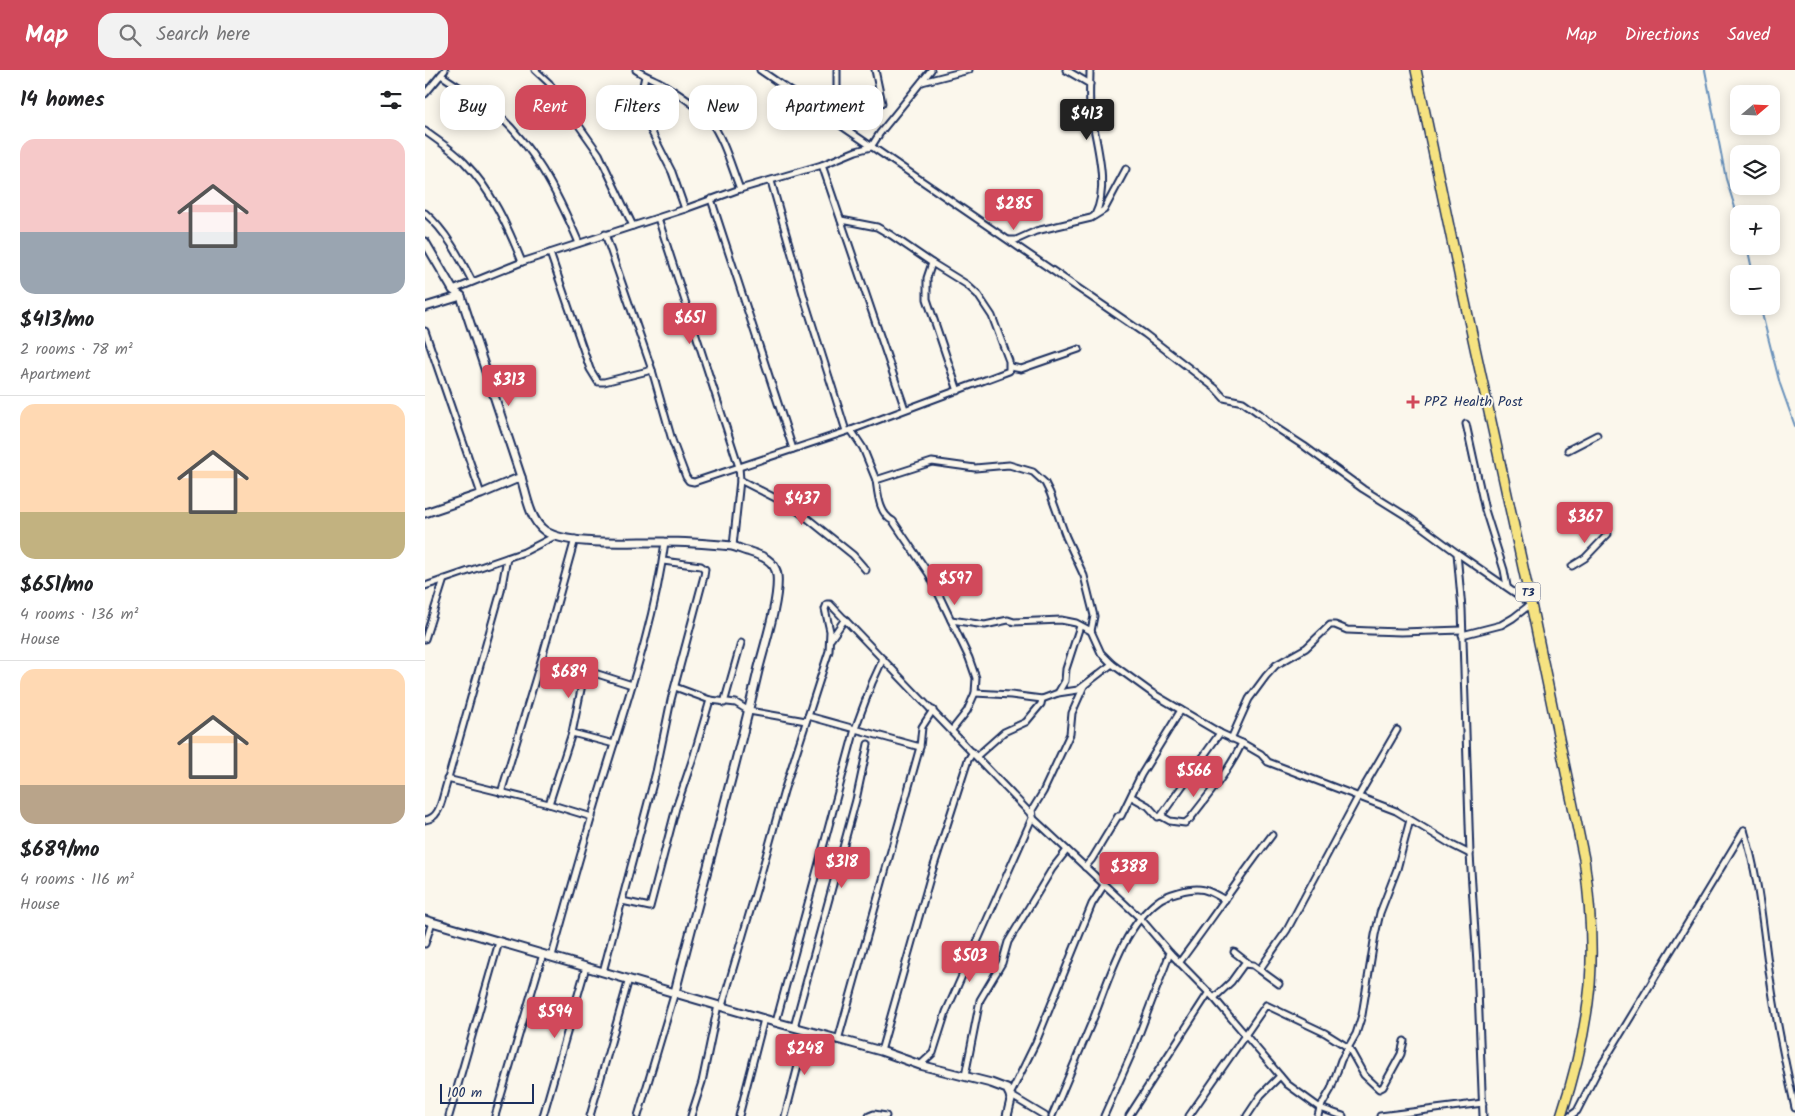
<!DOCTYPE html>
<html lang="en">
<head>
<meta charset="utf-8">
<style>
	:root { --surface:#fff; --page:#f2f2f2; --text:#202124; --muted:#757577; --line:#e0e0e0; --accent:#d1495b }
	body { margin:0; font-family:Kalam,sans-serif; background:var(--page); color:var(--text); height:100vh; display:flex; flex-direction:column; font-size:19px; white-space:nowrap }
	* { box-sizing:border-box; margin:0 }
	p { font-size:16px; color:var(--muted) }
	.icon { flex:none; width:28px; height:28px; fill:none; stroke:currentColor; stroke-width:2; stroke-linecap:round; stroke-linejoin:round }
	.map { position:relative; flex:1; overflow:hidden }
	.panel { display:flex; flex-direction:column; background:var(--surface); width:425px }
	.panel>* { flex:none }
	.top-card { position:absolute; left:15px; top:15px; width:475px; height:45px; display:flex; gap:10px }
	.needle { width:32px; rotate:71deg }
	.tools { position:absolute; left:1305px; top:15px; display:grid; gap:10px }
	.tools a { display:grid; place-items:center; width:50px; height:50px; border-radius:10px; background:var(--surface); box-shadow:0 2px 12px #0003; font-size:25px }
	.scale { position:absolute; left:15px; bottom:12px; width:94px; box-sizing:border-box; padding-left:5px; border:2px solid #1b2f5e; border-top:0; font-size:14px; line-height:18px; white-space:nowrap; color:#1b2f5e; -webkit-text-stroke:4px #fbf7ec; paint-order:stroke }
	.price { position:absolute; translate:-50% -42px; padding:0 11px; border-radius:5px; background:var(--accent); color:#fff; font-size:16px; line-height:32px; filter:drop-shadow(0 1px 2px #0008) }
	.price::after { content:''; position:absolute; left:50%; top:30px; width:15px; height:11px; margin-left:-8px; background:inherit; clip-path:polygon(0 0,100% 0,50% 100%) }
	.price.current { background:#222; color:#fff }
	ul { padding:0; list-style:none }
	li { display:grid; align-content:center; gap:10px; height:265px; padding:0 20px }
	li+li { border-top:1px solid var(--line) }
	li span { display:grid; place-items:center; height:155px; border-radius:15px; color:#555 }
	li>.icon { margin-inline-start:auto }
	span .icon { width:90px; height:90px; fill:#fffc; stroke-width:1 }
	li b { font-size:21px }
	h2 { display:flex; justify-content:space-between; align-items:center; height:60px; padding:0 20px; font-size:21px }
	.chip { padding:0 18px; border-radius:15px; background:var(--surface); box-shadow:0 2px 12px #0003; font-size:18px; line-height:45px }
	.chip.current { background:var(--accent); color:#fff }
	header { display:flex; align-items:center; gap:30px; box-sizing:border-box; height:70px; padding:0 25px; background:var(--accent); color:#fff }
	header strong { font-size:24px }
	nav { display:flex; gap:28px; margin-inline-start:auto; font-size:18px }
	.search { width:350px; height:45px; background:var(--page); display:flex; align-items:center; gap:12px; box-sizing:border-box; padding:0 18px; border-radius:15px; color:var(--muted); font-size:19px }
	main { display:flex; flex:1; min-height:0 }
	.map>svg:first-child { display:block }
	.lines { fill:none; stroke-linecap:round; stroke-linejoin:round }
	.stream { stroke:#6790ba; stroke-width:2 }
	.street-casing { stroke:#1b2f5e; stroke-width:9 }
	.secondary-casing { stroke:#1b2f5e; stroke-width:11 }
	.highway-casing { stroke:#1b2f5e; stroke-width:12 }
	.street { stroke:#fbf7ec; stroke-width:5 }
	.secondary { stroke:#fbf7ec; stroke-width:7 }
	.highway { stroke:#f6e381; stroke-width:9 }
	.poi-dot { fill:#d1495b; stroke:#fbf7ec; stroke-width:2 }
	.labels { text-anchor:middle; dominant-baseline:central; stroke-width:4; stroke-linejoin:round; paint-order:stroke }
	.shield { fill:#fbf7ec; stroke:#5e6b89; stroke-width:1 }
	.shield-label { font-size:12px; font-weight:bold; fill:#1b2f5e }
	.poi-label { font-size:14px; fill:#1b2f5e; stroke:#fbf7ec; text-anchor:start }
</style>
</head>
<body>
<header>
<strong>Map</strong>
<div class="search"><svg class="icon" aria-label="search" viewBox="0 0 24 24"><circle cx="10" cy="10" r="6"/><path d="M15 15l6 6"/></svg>Search here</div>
<nav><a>Map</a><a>Directions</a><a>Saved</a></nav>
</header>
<main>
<section class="panel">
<h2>14 homes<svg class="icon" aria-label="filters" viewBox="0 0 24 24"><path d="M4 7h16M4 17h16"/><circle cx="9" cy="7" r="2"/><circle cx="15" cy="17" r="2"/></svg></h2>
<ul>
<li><span style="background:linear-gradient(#f6c9c9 60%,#9aa5b1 0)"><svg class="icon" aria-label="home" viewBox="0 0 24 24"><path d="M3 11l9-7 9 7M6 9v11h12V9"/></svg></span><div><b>$413/mo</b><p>2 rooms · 78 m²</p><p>Apartment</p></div></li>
<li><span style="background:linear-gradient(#ffd9b3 70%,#c2b280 0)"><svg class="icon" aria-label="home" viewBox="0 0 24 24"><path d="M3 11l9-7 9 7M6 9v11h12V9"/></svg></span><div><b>$651/mo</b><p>4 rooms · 136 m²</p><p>House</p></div></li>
<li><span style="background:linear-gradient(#ffd9b3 75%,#b9a48a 0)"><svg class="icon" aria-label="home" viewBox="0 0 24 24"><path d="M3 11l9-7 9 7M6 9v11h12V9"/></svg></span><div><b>$689/mo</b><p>4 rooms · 116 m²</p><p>House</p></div></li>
</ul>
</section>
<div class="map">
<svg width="1370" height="1046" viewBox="0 0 1370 1046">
	<rect width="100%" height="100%" fill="#fbf7ec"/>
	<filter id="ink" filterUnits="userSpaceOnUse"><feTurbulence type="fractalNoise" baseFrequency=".02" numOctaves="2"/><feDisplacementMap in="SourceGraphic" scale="10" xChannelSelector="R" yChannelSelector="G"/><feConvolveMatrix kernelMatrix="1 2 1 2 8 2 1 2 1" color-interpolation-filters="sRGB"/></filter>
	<g filter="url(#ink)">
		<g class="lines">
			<g class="stream">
				<path d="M 1280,0 L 1301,109 L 1314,150"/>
				<path d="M 1322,176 L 1328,204"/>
				<path d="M 1335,236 L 1355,314 L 1370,356"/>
			</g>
			<g class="street-casing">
				<g id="street">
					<path d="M 110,0 L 124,13 L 174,84 L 208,156"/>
					<path d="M 211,0 C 220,6 229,9 238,14 C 253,24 272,35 284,49 C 299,69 306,96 315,119"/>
					<path d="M 335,0 L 720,264 L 790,318 L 799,328 L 818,332 L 835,344 L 847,355 L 879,376 L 938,419 L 986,449 L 1032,483 L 1106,534 L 1088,548 L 1076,555 L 1037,565"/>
					<path d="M 450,0 L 457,33"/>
					<path d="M 641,0 L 665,14"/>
					<path d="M 665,0 C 665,11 664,24 665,35 C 669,68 686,114 670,145"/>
					<path d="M 16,5 C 32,16 49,26 64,37 C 107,71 133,124 154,173"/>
					<path d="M 220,6 L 214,34 L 216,41 L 247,102 L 260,139"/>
					<path d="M 497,12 L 544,0"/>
					<path d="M 0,24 L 20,0"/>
					<path d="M 399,44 L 412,22 L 412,0"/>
					<path d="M 0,61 C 13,71 28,80 39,92 C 66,119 83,157 97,192"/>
					<path d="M 397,95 L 480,339"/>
					<path d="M 346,111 L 381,234 L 421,361"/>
					<path d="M 286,129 L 368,379"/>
					<path d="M 0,143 C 21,161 34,186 47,211"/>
					<path d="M 233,148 L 314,397 L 315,410 L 308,476"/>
					<path d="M 180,164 L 227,300 L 247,370 L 261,407 L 264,411 L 269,412 L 426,360 L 584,301 L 584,291 L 567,246 L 553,225 L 541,214 L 507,193 L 466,165 L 452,157 L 416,150"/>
					<path d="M 584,170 L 591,170 L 611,161 L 666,148 L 679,140 L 701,99"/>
					<path d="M 125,183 L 165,299 L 173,312 L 179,312 L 227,300"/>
					<path d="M 507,193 L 502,208 L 502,229 L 533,321"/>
					<path d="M 28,220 L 97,192 L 260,139 L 315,119 L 397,95 L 431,81 L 446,77 L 455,63 L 506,0"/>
					<path d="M 0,261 L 56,424"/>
					<path d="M 586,297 L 596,299 L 654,279"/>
					<path d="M 1041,354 L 1060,440 L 1079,500 L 1082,516"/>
					<path d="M 426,360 L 438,378 L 451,410"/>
					<path d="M 1143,380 L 1172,365"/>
					<path d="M 315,410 L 364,435 L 377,444 L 428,485 L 441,500"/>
					<path d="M 1032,483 L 1037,539 L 1045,784 L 1052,894 L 1058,1046"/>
					<path d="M 1147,496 L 1160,488 L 1183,464"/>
					<path d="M 0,516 L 99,482 L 130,466"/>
					<path d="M 526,550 L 560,555 L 583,550 L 589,552 L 636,550 L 651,553 L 666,561"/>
					<path d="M 0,569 L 19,509"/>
					<path d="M 406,569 L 420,549"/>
					<path d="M 250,617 L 285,630 L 311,633 L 324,641 L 381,651"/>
					<path d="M 550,623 L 586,625 L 617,629 L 633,623 L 653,620 L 687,594"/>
					<path d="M 633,623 L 640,611 L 641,599 L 655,556"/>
					<path d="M 299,633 L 316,573"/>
					<path d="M 383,646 L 495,677"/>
					<path d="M 527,660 L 542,641 L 550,623 L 551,608 L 544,588 L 504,504 L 468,451 C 454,444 453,424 451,410 L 507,392 L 550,398 L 584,395 L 608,402 L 620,413 L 625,423 L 641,467 L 659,506 L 669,546 L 666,561 L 676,583 L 687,594 L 727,623 L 795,663 L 817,673 L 836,684 L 843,692 L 971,741 L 1027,775 L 1045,784"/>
					<path d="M 147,663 L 189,674"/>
					<path d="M 806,669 L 824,629 L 841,606 L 851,595 L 881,578 L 905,555 L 910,555 L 922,560 L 946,561 L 976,562 L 1037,560"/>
					<path d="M 552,686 L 579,662 L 601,652 L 616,634 L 617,629"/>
					<path d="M 22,709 L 124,734 L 167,747"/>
					<path d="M 76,723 L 118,584 L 150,469"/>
					<path d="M 707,727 L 723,736 L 733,747 L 736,746 L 745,751 L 760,753 L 765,749 C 784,724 804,701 817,673"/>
					<path d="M 124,734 L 147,663 L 160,600 L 207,615"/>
					<path d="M 736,746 L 795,663"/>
					<path d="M 0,750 C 13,749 16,734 19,723 L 76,521 L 82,488"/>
					<path d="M 1319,760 C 1335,810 1338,863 1346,914 C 1352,956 1361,997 1370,1038"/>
					<path d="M 660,797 L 667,789 L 693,746 L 696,746 L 716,705 L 756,640"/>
					<path d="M 197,831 L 225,837 L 251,738 L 269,685 L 285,630"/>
					<path d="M 0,874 L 7,852"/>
					<path d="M 809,882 L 823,893"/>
					<path d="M 127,886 C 144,825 161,764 180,703 C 203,628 230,550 240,472"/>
					<path d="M 754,893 C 786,850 815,807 847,765"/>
					<path d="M 835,899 L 862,860 L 933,727 L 972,660"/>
					<path d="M 178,902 L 231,702 L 246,630 L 279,506 L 280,499 L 276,496 L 238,491"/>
					<path d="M 789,928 L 806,912 L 819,894 L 828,895 L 854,914"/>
					<path d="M 297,936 L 336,804 L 359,721 L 404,581 L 405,561 L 400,539 L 402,534 L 405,534 L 604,742 L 609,749 L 715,848 L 745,883 L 789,928 L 862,1014 L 895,1038 L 918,1046"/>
					<path d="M 351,952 L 430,659 L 447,613 L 458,589"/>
					<path d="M 369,957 L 431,730 L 443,674"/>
					<path d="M 413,970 L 495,677 L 497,657 L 508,640"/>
					<path d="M 456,981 L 505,808 L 543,690 L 548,682"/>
					<path d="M 495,995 L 508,983 L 521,942 L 608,746 L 607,740 L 618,722 L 645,664 L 647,643 L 659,616"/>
					<path d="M 540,1006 L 555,930 L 577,893 L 583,872 L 627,799 L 642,780"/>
					<path d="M 24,1046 L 74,872"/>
					<path d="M 70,1046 L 118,884"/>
					<path d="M 118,1046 L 161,897"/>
					<path d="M 165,1046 L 204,909"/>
					<path d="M 213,1046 L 250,922"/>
					<path d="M 266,1046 L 277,1012 L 293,935"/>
					<path d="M 314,1046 L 339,949"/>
					<path d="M 360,1046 L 382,961"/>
					<path d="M 444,1046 L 449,1044 L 461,1046"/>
					<path d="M 620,1046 L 585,1025 L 611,972 L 667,834 L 679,815"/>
					<path d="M 627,1046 C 641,1013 655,980 669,947 C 684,909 699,856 733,831 C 739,826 747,824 754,822 C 775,816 782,819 800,830"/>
					<path d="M 679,1046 L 707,983 L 745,883"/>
					<path d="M 704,1046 L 784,922"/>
					<path d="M 764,1046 L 841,935 L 900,963 L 924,978 L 939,1005 L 954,1019 L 958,1017 L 976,984 L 979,971"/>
					<path d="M 822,1046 L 836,1025 L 855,1006"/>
					<path d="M 893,1046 L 895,1038 L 906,1019 L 916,990 L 931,964 L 937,945 L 950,865 L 955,843 L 972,799 L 985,750"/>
					<path d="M 955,1046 L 1058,1033"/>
					<path d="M 1145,1046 L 1152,1041 L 1170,1006 L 1319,760"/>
				</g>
			</g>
			<g class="secondary-casing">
				<g id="secondary">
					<path d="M 0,172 L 28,220 L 36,226 L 96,407 L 56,424 L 0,443"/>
					<path d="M 0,237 L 36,226"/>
					<path d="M 96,407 C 101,424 105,451 120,461 C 143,477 211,471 240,472 C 262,472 285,474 307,476 C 312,477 317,480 322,481 C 334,485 350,489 352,505 C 355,528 339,577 333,601 C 308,709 277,815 250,922"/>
					<path d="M 0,850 L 339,949 L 456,981 L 495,995 L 566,1013 L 582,1019 L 585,1025 L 586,1030 L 582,1046"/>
				</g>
			</g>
			<g class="highway-casing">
				<path id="highway" d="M 991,0 L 1038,223 L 1106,534 L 1159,789 C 1165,831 1168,873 1165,915 C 1161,959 1150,1004 1136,1046"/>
			</g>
			<use href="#street" class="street"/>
			<use href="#secondary" class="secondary"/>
			<use href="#highway" class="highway"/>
		</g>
	</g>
	<path class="poi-dot" d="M985.5 324.5h5v5h5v5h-5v5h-5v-5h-5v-5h5z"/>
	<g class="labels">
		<rect class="shield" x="1090.5" y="512.5" width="25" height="19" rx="4"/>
		<g class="shield-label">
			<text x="1103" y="522">T3</text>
		</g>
		<g class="poi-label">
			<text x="999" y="332">PPZ Health Post</text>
		</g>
	</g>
</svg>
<div class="tools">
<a><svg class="needle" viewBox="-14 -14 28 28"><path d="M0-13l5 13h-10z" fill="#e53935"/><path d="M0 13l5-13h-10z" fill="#757577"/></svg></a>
<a><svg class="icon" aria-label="layers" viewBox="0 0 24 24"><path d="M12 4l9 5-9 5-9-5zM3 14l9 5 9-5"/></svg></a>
<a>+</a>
<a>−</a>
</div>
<div class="scale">100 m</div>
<b class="price current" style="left:662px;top:71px">$413</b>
<b class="price" style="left:589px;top:161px">$285</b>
<b class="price" style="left:265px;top:275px">$651</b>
<b class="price" style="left:84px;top:337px">$313</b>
<b class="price" style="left:377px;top:456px">$437</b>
<b class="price" style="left:1160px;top:474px">$367</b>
<b class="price" style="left:530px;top:536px">$597</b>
<b class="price" style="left:144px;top:629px">$689</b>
<b class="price" style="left:769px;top:728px">$566</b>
<b class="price" style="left:417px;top:819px">$318</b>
<b class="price" style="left:704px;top:824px">$388</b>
<b class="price" style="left:545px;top:913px">$503</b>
<b class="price" style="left:130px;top:969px">$594</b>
<b class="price" style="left:380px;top:1006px">$248</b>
<div class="top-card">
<a class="chip">Buy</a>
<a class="chip current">Rent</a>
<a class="chip">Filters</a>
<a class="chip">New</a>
<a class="chip">Apartment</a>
</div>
</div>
</main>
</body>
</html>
